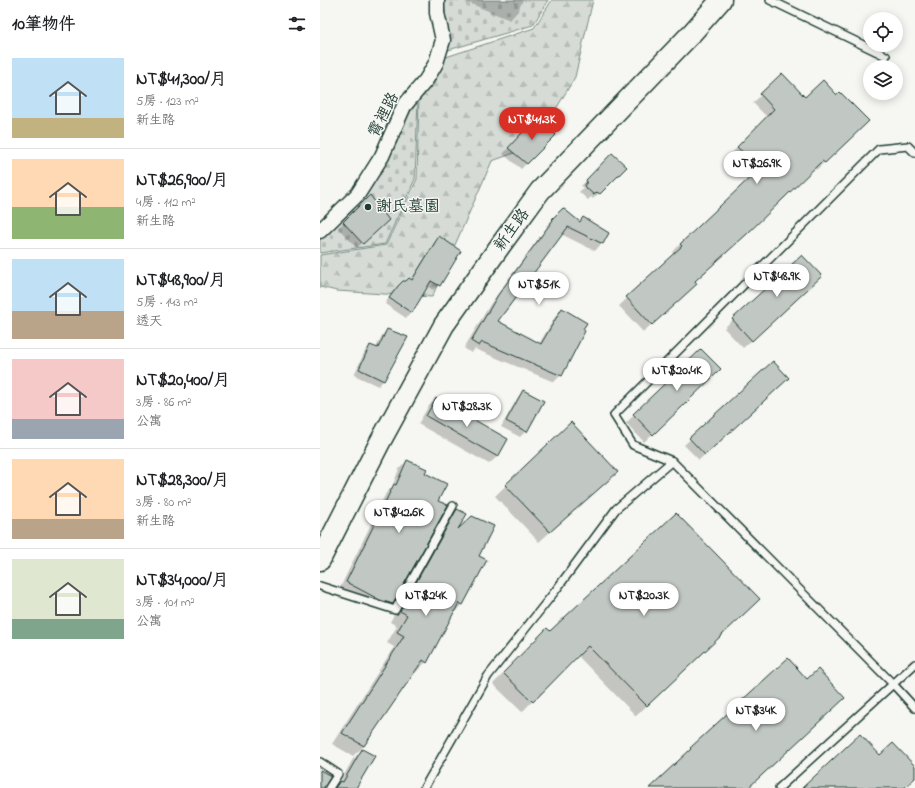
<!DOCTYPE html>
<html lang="zh-TW">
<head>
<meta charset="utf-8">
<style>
	:root { --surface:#fff; --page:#f2f2f2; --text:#202124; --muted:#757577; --line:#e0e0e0; --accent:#d93025 }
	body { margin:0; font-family:"Indie Flower","LXGW WenKai TC",sans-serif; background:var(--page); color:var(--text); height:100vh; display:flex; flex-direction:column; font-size:15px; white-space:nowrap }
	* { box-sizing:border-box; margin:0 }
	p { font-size:13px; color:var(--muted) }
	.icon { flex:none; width:22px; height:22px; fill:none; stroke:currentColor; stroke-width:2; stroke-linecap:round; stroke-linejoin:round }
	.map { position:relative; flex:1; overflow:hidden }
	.drawer { display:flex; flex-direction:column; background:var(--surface); width:320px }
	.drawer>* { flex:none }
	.buttons { position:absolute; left:543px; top:12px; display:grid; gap:8px }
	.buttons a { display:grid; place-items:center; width:40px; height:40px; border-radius:50%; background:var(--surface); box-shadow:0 2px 10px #0003; font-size:20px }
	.price { position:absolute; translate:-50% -34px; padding:0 9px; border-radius:14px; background:#fff; color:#222; font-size:13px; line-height:26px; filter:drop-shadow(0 1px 2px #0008) }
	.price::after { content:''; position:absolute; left:50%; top:24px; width:12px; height:9px; margin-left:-6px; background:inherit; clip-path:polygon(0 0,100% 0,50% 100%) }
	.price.selected { background:var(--accent); color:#fff }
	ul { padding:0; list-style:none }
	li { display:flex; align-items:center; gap:12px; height:100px; padding:0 12px }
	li+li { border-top:1px solid var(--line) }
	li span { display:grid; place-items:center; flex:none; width:112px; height:80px; border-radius:0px; color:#555 }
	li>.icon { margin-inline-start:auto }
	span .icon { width:48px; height:48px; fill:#fffc; stroke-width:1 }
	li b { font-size:17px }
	h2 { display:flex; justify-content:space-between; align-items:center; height:48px; padding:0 12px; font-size:17px }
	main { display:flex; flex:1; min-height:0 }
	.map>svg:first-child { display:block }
	.forest { fill:url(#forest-firs); stroke:#7a8c85 }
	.cemetery { fill:url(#cemetery-stones); stroke:#7a8c85 }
	.shadow { fill:#0003 }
	.building { fill:#c1c8c3; stroke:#1f3d34 }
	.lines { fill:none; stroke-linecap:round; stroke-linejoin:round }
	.lane-casing { stroke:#1f3d34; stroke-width:10 }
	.street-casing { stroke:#1f3d34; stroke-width:17 }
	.secondary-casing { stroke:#1f3d34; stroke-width:23 }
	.lane { stroke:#f6f6f2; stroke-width:7 }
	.street { stroke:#f6f6f2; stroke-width:14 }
	.secondary { stroke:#f6f6f2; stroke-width:20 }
	.poi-dot { fill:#1f3d34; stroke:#f6f6f2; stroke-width:1.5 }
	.labels { text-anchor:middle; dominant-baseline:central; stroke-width:3; stroke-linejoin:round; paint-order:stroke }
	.street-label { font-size:16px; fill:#1f3d34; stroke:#f6f6f2 }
	.poi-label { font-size:16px; fill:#1f3d34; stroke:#f6f6f2; text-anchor:start }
</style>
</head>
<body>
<main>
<section class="drawer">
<h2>10筆物件<svg class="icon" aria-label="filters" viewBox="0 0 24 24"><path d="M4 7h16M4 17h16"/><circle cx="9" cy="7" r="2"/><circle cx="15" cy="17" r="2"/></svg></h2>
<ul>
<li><span style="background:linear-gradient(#bfe0f5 75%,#c2b280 0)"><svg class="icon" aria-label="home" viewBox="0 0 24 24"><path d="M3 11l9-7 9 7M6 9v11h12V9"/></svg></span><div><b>NT$41,300/月</b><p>5房 · 123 m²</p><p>新生路</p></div></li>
<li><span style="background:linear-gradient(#ffd9b3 60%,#8fb573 0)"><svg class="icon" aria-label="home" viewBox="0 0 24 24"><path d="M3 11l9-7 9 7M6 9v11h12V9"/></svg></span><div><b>NT$26,900/月</b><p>4房 · 112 m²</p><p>新生路</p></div></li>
<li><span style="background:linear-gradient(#bfe0f5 65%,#b9a48a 0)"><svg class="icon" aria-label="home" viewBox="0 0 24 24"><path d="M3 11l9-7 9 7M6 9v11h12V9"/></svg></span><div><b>NT$48,900/月</b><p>5房 · 143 m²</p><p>透天</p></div></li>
<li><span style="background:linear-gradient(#f6c9c9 75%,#9aa5b1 0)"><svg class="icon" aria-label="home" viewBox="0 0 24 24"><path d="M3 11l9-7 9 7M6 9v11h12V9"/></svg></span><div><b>NT$20,400/月</b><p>3房 · 86 m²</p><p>公寓</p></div></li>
<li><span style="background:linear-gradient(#ffd9b3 75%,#b9a48a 0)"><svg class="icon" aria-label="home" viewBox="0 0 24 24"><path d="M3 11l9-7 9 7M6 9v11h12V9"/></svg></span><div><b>NT$28,300/月</b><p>3房 · 80 m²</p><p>新生路</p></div></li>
<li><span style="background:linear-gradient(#dfe7d0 75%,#7fa58c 0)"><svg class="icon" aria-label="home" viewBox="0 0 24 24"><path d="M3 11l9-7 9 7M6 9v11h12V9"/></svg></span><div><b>NT$34,000/月</b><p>3房 · 101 m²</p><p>公寓</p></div></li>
</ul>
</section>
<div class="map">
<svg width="595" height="788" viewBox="0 0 595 788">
	<defs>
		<pattern id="forest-firs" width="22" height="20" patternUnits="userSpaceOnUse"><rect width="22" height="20" fill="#d6dbd6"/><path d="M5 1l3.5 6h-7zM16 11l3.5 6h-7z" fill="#b7bdb8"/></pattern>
		<pattern id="cemetery-stones" width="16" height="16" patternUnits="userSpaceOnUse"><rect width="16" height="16" fill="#d6dbd6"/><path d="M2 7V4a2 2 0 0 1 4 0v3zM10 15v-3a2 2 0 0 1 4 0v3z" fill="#b7bdb8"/></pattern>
	</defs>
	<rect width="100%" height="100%" fill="#f6f6f2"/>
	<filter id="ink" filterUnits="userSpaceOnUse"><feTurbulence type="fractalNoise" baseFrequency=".025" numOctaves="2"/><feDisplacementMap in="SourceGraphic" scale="8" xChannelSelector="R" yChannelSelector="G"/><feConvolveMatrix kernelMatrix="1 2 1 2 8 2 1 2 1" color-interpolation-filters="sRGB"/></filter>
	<g filter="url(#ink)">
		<path class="forest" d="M 232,0 L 273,0 L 255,77 L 214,146 L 172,161 L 112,297 L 17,291 L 0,287 L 0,255 L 66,245 L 97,179 L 99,96 L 126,57 L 214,28 Z"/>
		<g class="cemetery">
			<path d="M 124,0 L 228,0 L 213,25 L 125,51 L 127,38 Z"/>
			<path d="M 98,98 L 95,179 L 65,244 L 0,253 L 0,235 L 45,192 Z"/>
		</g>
		<g class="shadow">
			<path d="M 144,0 L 203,0 L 198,11 L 190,20 L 144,1 Z"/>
			<path d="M 462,75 L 485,98 L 540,129 L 496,170 L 494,167 L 374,282 L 369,291 L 323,332 L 299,306 L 354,254 L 353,252 L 360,244 L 432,176 L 410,155 L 447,117 L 433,103 Z"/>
			<path d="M 206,129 L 234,135 L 201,169 L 183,154 Z"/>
			<path d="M 292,155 L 305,167 L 273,199 L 271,197 L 268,200 L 259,192 L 263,188 L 261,186 Z"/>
			<path d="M 49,196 L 63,223 L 37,248 L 18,228 Z"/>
			<path d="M 243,209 L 259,223 L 263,219 L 288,234 L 282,243 L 275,251 L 241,234 L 176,321 L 219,344 L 235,317 L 242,310 L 261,329 L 241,375 L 234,382 L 155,349 L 151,353 L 144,348 L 171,303 L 227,227 L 226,226 Z"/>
			<path d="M 119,238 L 119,285 L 113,290 L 107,286 L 91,313 L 86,318 L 65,304 L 72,292 L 78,286 L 91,280 L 114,243 Z"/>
			<path d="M 482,256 L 492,285 L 423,348 L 404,328 Z"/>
			<path d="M 67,330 L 86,337 L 63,381 L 58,386 L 34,375 L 45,351 L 51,346 L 56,348 L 62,335 Z"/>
			<path d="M 453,363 L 462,384 L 379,460 L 364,445 Z"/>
			<path d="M 392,377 L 324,442 L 306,423 L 314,415 Z"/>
			<path d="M 203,391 L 223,402 L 206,431 L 200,437 L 181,427 L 198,397 Z"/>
			<path d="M 116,399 L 178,456 L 169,464 L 98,424 L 108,407 Z"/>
			<path d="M 251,423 L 286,482 L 219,542 L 175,496 Z"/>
			<path d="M 87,461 L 104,473 L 117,501 L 72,603 L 64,611 L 52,608 L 19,590 L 66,493 L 72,487 L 79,469 Z"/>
			<path d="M 137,510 L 135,533 L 158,557 L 166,561 L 142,605 L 131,616 L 106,662 L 95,673 L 94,672 L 44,746 L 33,756 L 12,744 L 74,647 L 67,643 L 77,626 L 70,622 L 126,521 Z"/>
			<path d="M 428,609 L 316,716 L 257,655 L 202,712 L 173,684 L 227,630 L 230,632 Z"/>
			<path d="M 42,750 L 35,788 L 14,788 L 20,782 L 33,759 Z"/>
		</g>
		<g class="building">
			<path d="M 462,73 L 485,97 L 503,80 L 517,95 L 520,92 L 549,121 L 505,163 L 502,161 L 427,234 L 375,281 L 377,284 L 332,325 L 306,297 L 362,246 L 360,244 L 440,168 L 417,147 L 454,109 L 440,94 Z"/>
			<path d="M 222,121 L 236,135 L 207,164 L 188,148 L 212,122 Z"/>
			<path d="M 292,153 L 307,167 L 280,194 L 277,192 L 274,195 L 264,186 L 267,182 L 266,180 Z"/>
			<path d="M 50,195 L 69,220 L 43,244 L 23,222 Z"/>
			<path d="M 243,208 L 260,222 L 263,217 L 289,233 L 283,244 L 248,227 L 178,321 L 221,344 L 242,308 L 267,323 L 263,329 L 265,331 L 242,376 L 162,342 L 159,346 L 151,341 L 178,295 L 233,220 L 232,219 Z"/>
			<path d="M 119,236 L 141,251 L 120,286 L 111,281 L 92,313 L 69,298 L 78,286 L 83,281 L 86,281 L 89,278 L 92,280 Z"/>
			<path d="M 482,255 L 502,276 L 432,341 L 412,319 Z"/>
			<path d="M 67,329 L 88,337 L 64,381 L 39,369 L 50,345 L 58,348 Z"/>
			<path d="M 381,349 L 401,369 L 333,435 L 313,414 Z"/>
			<path d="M 453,361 L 469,378 L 385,455 L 369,438 Z"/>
			<path d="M 203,390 L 224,401 L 207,432 L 186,421 Z"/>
			<path d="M 116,398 L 188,439 L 178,457 L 106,416 Z"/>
			<path d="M 251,422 L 298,472 L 230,532 L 185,485 Z"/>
			<path d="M 87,460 L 107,469 L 105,473 L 127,484 L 118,501 L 128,505 L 73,604 L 60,600 L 26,582 L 74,484 L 76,485 Z"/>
			<path d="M 137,509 L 147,514 L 138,529 L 152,516 L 174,526 L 159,556 L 167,560 L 143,605 L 139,603 L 107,663 L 103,660 L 44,746 L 22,733 L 84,636 L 77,632 L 87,615 L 80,611 Z"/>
			<path d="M 356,513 L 440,599 L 327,706 L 268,646 L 213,702 L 183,673 L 227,628 L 230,631 Z"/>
			<path d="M 468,658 L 487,679 L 498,669 L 525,698 L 428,788 L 329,788 L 371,749 L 370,748 Z"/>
			<path d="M 540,734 L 560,755 L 573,743 L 595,766 L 595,778 L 584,788 L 482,788 Z"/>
			<path d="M 42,749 L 55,756 L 36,788 L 15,788 L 20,781 L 23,782 Z"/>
			<path d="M 0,770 L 11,776 L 4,788 L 0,788 Z"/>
		</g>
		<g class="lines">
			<g class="lane-casing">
				<g id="lane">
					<path d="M 450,0 L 566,56"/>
					<path d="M 595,153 L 588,146 L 559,149 L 294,415 L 313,445 L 352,461 L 573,684 L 595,708"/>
					<path d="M 0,586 L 75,610 L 133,506"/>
					<path d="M 0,762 L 18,774 L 9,788"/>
					<path d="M 104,788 L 168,676 L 236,590 L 296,509 L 352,461"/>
					<path d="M 459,788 L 595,664"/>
				</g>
			</g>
			<g class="street-casing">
				<path id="street" d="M 0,231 L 38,194 L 62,156 L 84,106 L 106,80 L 116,63 L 123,40 L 117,13 L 117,0"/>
			</g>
			<g class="secondary-casing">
				<path id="secondary" d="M 0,560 L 59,444 L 124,325 L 180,246 L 220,191 L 371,34 L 401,0"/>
			</g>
			<use href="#lane" class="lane"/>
			<use href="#street" class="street"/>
			<use href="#secondary" class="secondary"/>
		</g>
	</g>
	<circle class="poi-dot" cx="48" cy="207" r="4"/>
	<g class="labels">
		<g class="street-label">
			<text transform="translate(64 115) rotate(-63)">霄裡路</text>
			<text transform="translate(192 230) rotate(-54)">新生路</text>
		</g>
		<g class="poi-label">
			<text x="56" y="207">謝氏墓園</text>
		</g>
	</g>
</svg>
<div class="buttons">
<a><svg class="icon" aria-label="locate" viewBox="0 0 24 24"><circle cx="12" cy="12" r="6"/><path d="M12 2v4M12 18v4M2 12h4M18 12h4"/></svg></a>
<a><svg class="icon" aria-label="layers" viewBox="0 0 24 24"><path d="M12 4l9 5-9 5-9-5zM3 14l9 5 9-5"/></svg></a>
</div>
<b class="price selected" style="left:212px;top:141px">NT$41.3K</b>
<b class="price" style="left:437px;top:185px">NT$26.9K</b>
<b class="price" style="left:457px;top:298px">NT$48.9K</b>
<b class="price" style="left:219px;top:306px">NT$51K</b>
<b class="price" style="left:357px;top:392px">NT$20.4K</b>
<b class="price" style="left:147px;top:428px">NT$28.3K</b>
<b class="price" style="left:79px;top:534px">NT$42.6K</b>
<b class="price" style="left:106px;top:617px">NT$24K</b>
<b class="price" style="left:324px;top:617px">NT$20.3K</b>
<b class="price" style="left:436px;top:732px">NT$34K</b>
</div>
</main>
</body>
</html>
